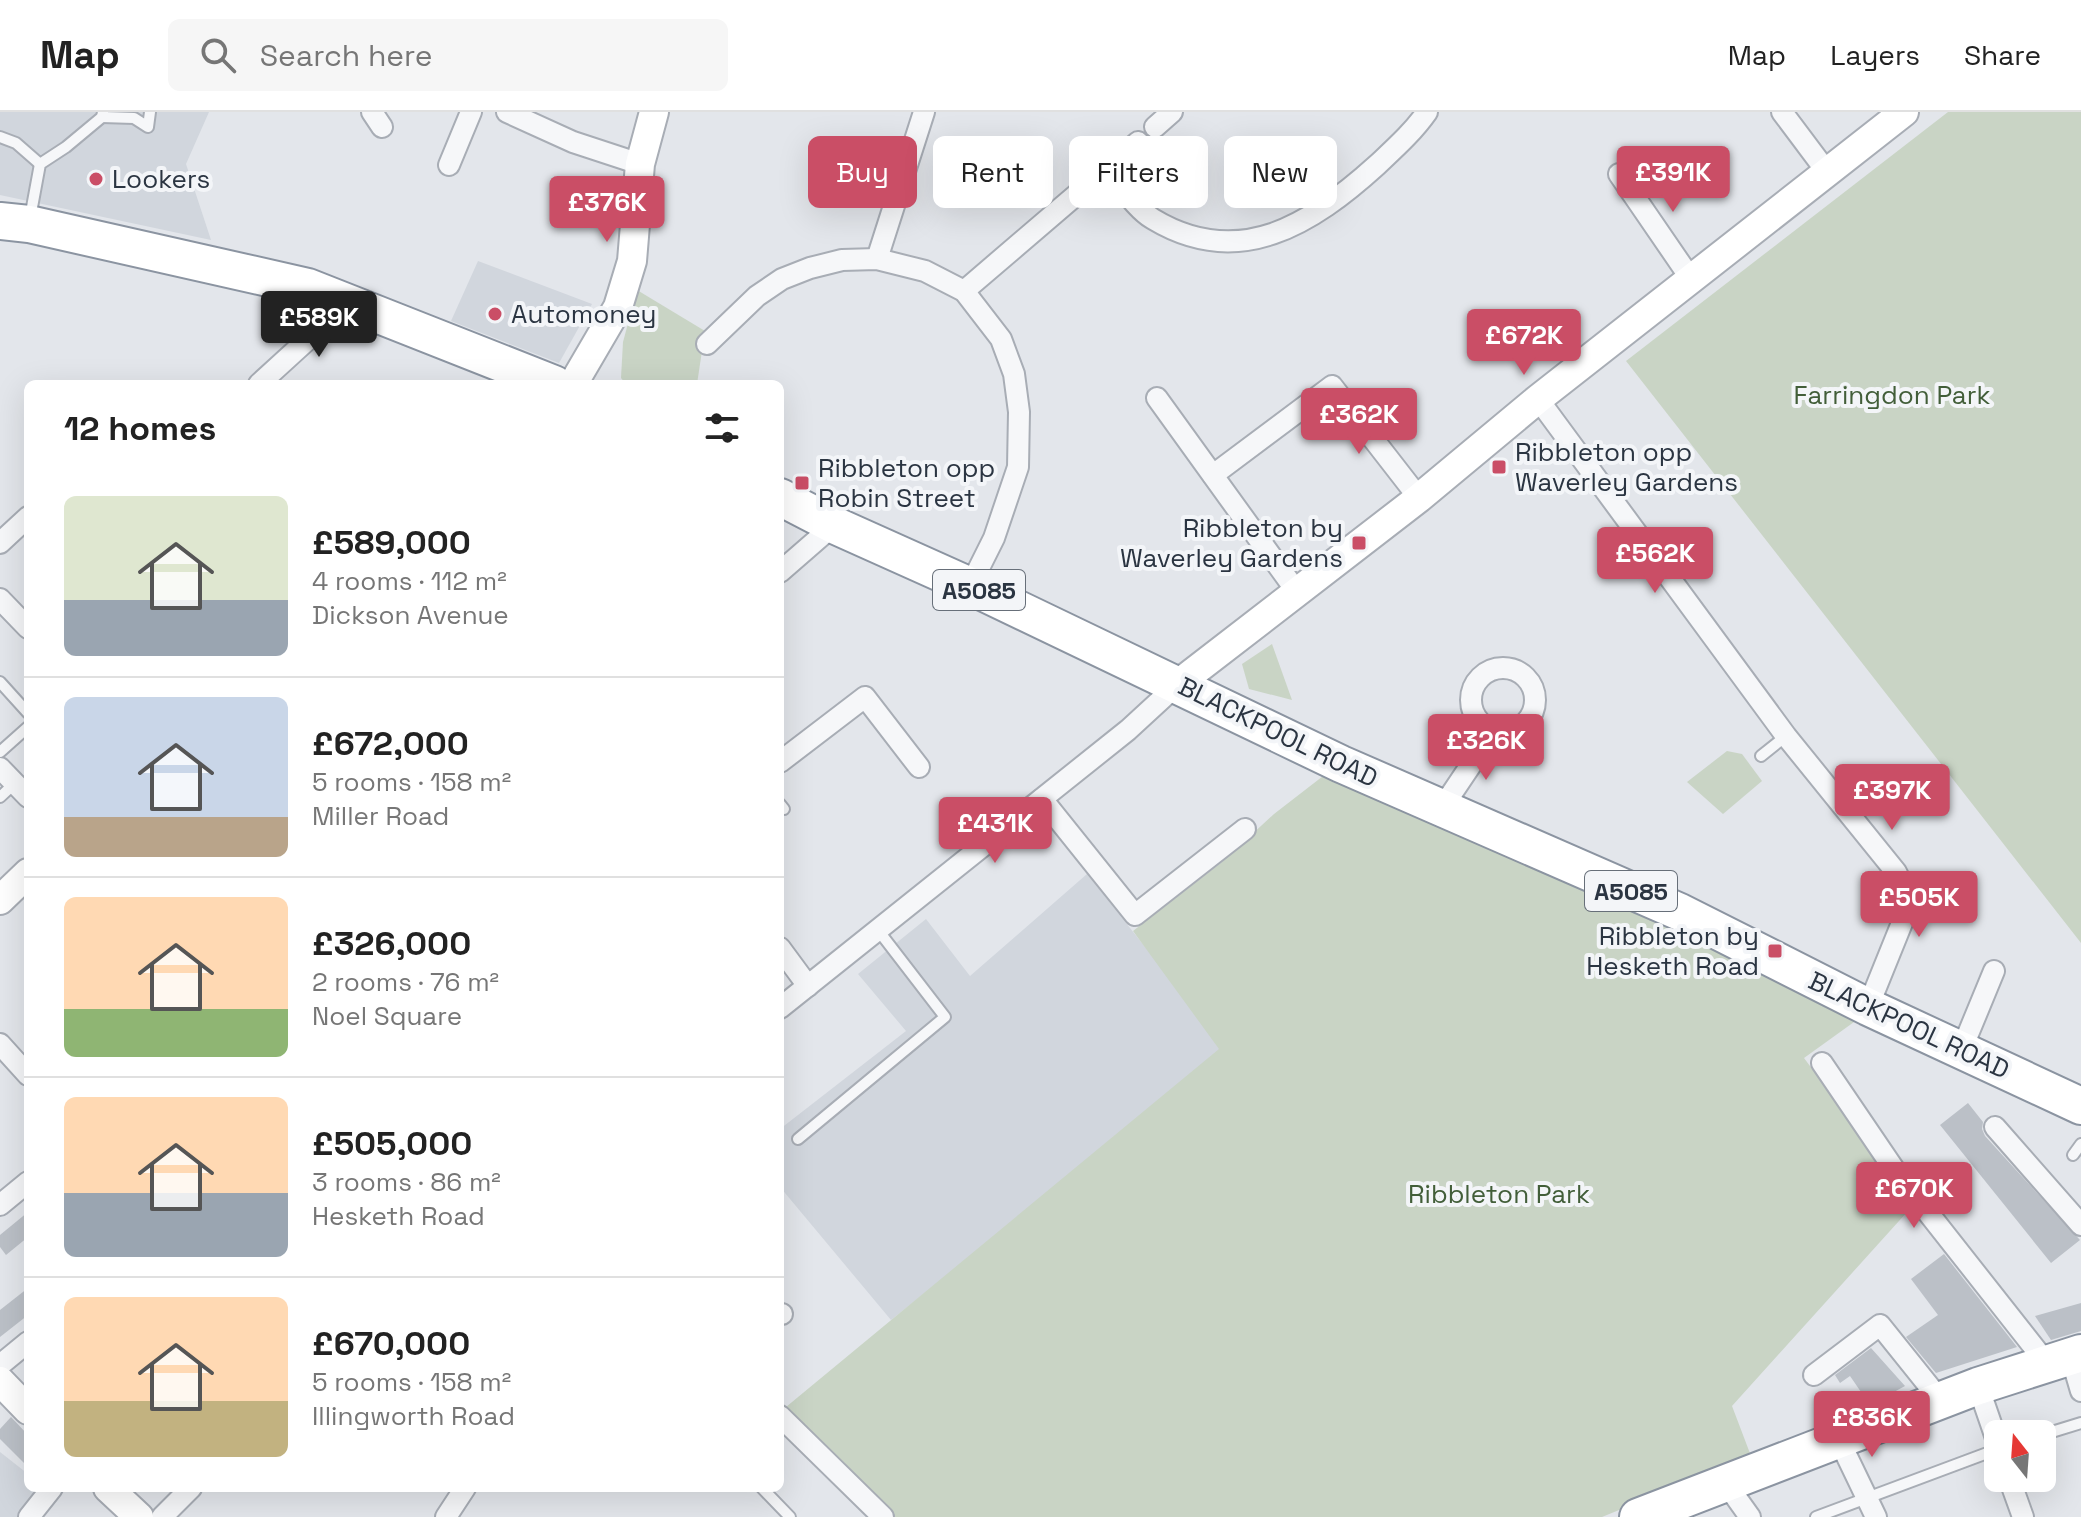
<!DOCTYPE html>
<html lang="en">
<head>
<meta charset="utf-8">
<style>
	:root { --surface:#fff; --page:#f6f6f6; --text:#222; --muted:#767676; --line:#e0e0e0; --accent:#ca4e66 }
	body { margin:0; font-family:"Space Grotesk",sans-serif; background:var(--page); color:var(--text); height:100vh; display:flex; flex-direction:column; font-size:30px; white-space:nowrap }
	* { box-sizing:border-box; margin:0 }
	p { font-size:26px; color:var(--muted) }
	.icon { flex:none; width:44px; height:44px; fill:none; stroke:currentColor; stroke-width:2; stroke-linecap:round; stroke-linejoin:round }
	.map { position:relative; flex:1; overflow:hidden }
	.side { position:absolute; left:24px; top:268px; width:760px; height:1112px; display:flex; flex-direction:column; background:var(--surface); border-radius:12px; box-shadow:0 8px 32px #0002 }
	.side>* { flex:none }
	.hud { position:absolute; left:808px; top:24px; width:760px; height:72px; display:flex; gap:16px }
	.needle { width:52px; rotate:343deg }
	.fabs { position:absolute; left:1984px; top:1308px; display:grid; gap:16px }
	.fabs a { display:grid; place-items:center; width:72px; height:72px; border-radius:12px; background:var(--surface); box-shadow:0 8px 32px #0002; font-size:40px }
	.price { position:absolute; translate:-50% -68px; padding:0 18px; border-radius:8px; background:var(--accent); color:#fff; font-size:26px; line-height:52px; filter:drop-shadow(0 2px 4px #0008) }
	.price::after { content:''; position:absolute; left:50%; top:48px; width:24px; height:18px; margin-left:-12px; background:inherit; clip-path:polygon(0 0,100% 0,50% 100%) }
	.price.on { background:#222; color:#fff }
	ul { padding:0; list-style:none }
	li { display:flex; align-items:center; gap:24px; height:200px; padding:0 40px }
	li+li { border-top:2px solid var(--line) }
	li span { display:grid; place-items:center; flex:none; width:224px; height:160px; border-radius:12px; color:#555 }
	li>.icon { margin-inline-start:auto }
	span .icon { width:96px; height:96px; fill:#fffc; stroke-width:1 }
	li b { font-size:34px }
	h2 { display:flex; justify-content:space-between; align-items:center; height:96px; padding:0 40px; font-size:34px }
	.chip { padding:0 28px; border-radius:12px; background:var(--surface); box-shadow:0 8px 32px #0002; font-size:28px; line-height:72px }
	.chip.on { background:var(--accent); color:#fff }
	header { display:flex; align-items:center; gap:48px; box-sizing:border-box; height:112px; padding:0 40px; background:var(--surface); border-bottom:2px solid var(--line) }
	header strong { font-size:38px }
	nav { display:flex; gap:44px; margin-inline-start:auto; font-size:28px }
	.search { width:560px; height:72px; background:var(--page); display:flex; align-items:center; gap:20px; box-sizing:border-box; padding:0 28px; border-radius:12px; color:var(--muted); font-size:30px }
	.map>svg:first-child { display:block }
	.built { fill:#d1d6dd }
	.green { fill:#c9d4c5 }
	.building { fill:#bbc0c7 }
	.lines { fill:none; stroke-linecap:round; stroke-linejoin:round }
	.lane-casing { stroke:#a8adb5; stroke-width:14 }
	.street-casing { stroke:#a8adb5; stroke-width:24 }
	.secondary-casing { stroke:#a8adb5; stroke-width:32 }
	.highway-casing { stroke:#8b94a1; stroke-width:40 }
	.lane { stroke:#f6f7f9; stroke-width:10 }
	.street { stroke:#f6f7f9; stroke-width:20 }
	.secondary { stroke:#fff; stroke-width:28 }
	.highway { stroke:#fff; stroke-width:36 }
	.poi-dot { fill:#ca4e66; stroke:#f3f5f8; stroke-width:3 }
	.labels { text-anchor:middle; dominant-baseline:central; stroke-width:8; stroke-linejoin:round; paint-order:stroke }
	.shield { fill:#f3f5f8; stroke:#676f79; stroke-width:2 }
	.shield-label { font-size:24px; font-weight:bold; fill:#2b3542 }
	.poi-label { font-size:26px; fill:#2b3542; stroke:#f3f5f8; text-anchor:start }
	.park-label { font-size:26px; fill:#425e39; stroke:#f3f5f8 }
	.street-label { font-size:26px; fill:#2b3542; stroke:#f3f5f8 }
</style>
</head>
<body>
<header>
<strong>Map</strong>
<div class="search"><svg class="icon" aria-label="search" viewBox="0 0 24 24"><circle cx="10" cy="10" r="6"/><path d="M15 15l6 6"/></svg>Search here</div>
<nav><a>Map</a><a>Layers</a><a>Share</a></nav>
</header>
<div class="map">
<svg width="2081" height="1405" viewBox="0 0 2081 1405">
	<rect width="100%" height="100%" fill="#e3e6eb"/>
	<g class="built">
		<path d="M 0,0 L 209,0 L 186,52 L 211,128 L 0,83 Z"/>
		<path d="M 478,149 L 592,192 L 559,251 L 451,209 Z"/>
		<path d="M 1087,762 L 1228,939 L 891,1208 L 780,1075 L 780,1017 L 906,919 L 858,862 L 926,807 L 970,864 Z"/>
		<path d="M 0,1340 L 28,1362 L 28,1376 L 42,1376 L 21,1405 L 0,1405 Z"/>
	</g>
	<g class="green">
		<path d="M 1948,0 L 2081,0 L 2081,831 L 1626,249 Z"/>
		<path d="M 637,178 L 705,219 L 697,272 L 626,272 L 621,266 L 623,230 Z"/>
		<path d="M 1272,532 L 1292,588 L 1249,577 L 1242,552 Z"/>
		<path d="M 1727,639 L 1742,642 L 1762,669 L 1723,702 L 1687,670 Z"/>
		<path d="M 1327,661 L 1489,729 L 1861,905 L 1804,946 L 1896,1069 L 1908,1099 L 1732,1294 L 1751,1344 L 1602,1405 L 890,1405 L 786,1295 L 1219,937 L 1133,819 L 1222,750 L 1274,702 Z"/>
	</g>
	<g class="building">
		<path d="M 1968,991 L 1983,1010 L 1982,1017 L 1985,1024 L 2080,1128 L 2051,1151 L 1940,1013 Z"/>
		<path d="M 28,1100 L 28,1125 L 6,1143 L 0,1135 L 0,1123 Z"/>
		<path d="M 1944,1142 L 2017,1235 L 1936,1261 L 1906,1225 L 1938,1203 L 1911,1167 Z"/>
		<path d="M 28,1176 L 28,1203 L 0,1225 L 0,1198 Z"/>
		<path d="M 2081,1191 L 2081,1219 L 2051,1228 L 2035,1204 Z"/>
		<path d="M 1871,1236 L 1905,1274 L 1870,1293 L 1850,1264 L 1840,1271 L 1835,1263 Z"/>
		<path d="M 11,1305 L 28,1323 L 28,1355 L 0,1327 L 0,1317 Z"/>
	</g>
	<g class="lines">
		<g class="lane-casing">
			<g id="lane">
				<path d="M 102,5 L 134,6 L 148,15 L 150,0"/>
				<path d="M 0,25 L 16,31 L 40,52"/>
				<path d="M 30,106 L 40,52 L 66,35 L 102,5 L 103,0"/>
				<path d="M 0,570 L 28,601"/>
				<path d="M 0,640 L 28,615"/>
				<path d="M 1761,644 L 1786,624"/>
				<path d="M 0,685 L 15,671"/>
				<path d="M 780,692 L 784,697"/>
				<path d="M 798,1027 L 945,905 L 878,818"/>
				<path d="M 2073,1043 L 2081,1032"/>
				<path d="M 2042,1323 L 2081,1311"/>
				<path d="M 762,1376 L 790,1405"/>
				<path d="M 1816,1405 L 1998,1337"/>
			</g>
		</g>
		<g class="street-casing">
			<g id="street">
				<path d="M 372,0 L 382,15"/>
				<path d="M 507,0 L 573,30 L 640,52"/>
				<path d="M 1782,0 L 1827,60"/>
				<path d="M 1155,15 L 1172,0"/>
				<path d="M 449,53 L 471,0"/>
				<path d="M 1108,58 C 1121,73 1136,97 1153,107 C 1239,159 1312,112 1377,53 C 1395,36 1413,20 1427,0"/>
				<path d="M 1619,62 L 1691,167"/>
				<path d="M 877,147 L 924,0"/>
				<path d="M 964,179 L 1138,30"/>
				<path d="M 707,232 L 757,184 L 782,167 L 810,156 L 842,148 L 877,147 L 925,159 L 964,179 L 1001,227 L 1014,262 L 1019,300 L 1018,355 L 994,426 L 970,474"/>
				<path d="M 259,272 L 350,189"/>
				<path d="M 1157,286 L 1297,480"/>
				<path d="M 1538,287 L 1786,624 L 1896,760 L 1909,786 L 1906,801 L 1868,895"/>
				<path d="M 1213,363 L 1332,274 L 1419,386"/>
				<path d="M 0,431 L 28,405"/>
				<path d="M 780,460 L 834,413"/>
				<path d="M 0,487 L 28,516"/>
				<circle cx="1503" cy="588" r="32"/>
				<path d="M 780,650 L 865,585 L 919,655"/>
				<path d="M 0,656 L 28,685"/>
				<path d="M 1042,687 L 1135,803 L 1245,717"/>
				<path d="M 1442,696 L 1493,620"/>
				<path d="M 780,836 L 808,874"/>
				<path d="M 780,896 L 1128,618 L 1178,572"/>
				<path d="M 0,932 L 28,963"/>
				<path d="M 1961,939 L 1994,859"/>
				<path d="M 1822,951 L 1896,1060 L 2048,1253"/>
				<path d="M 1995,1015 L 2081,1113"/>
				<path d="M 0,1093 L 28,1070"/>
				<path d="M 780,1202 L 782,1202"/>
				<path d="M 2071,1245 L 2081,1279"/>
				<path d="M 0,1253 L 28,1230"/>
				<path d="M 1814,1263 L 1880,1213 L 1941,1289"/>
				<path d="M 1978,1274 L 1998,1332"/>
				<path d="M 780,1304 L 883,1405"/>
				<path d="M 1839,1328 L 1876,1405"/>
				<path d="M 2009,1366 L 2023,1405"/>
				<path d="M 1725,1370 L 1750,1405"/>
				<path d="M 29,1405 L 52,1376"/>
				<path d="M 162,1405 L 191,1376"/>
				<path d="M 446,1405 L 465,1376"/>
			</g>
		</g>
		<g class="secondary-casing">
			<g id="secondary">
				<path d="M 573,272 L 618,195 L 632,149 L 640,52 L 654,0"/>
				<path d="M 1178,572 L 1419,386 L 1538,287 L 1904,0"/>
				<path d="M 0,788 L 28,761"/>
				<path d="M 0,1269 L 28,1298"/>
				<path d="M 108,1376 L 139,1405"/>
			</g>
		</g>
		<g class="highway-casing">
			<g id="highway">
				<path d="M 0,109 L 29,112 L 308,175 L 554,272"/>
				<path d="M 780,385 L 834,413 L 970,474 L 1341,652 L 1680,800 L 1868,895 L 2081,994"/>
				<path d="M 1638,1405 L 1978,1274 L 2081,1241"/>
			</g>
		</g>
		<use href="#lane" class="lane"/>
		<use href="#street" class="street"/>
		<use href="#secondary" class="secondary"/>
		<use href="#highway" class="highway"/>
	</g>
	<g class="poi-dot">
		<circle cx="96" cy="67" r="8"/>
		<circle cx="495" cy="202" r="8"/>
		<rect x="1491" y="347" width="16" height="16" rx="4"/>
		<rect x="794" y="363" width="16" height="16" rx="4"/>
		<rect x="1351" y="423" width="16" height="16" rx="4"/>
		<rect x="1767" y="831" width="16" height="16" rx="4"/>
	</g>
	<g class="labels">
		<g class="shield">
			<rect x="933" y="458" width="92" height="40" rx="6"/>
			<rect x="1585" y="759" width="92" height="40" rx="6"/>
		</g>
		<g class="shield-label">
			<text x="979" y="478">A5085</text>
			<text x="1631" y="779">A5085</text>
		</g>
		<g class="poi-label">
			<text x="112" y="67">Lookers</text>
			<text x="511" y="202">Automoney</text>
			<text x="1515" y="340">Ribbleton opp<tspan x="1515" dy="30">Waverley Gardens</tspan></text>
			<text x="818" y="356">Ribbleton opp<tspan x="818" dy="30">Robin Street</tspan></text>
			<text x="1343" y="416" text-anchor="end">Ribbleton by<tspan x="1343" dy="30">Waverley Gardens</tspan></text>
			<text x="1759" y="824" text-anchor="end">Ribbleton by<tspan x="1759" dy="30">Hesketh Road</tspan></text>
		</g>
		<g class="park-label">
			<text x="1892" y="283">Farringdon Park</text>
			<text x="1499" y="1082">Ribbleton Park</text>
		</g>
		<g class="street-label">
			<text transform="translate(1278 620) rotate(26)">BLACKPOOL ROAD</text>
			<text transform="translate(1909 913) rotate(25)">BLACKPOOL ROAD</text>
		</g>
	</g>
</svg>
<div class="fabs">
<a><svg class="needle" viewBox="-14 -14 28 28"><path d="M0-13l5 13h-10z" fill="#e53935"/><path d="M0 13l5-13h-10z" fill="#767676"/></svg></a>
</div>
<b class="price" style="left:1673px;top:102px">£391K</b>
<b class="price" style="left:607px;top:132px">£376K</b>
<b class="price on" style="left:319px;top:247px">£589K</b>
<b class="price" style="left:1524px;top:265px">£672K</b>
<b class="price" style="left:1359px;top:344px">£362K</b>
<b class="price" style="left:1655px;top:483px">£562K</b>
<b class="price" style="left:1486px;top:670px">£326K</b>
<b class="price" style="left:1892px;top:720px">£397K</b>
<b class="price" style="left:995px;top:753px">£431K</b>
<b class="price" style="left:1919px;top:827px">£505K</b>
<b class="price" style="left:1914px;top:1118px">£670K</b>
<b class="price" style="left:1872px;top:1347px">£836K</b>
<div class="hud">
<a class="chip on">Buy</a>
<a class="chip">Rent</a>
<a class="chip">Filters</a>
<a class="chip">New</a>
</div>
<section class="side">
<h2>12 homes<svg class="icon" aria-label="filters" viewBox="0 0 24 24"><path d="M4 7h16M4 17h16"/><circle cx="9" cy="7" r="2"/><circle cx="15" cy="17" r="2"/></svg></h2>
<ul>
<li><span style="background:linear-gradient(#dfe7d0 65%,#9aa5b1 0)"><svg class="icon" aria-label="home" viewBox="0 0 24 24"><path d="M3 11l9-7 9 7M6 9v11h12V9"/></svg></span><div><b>£589,000</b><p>4 rooms · 112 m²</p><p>Dickson Avenue</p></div></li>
<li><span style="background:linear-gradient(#c9d6e8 75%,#b9a48a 0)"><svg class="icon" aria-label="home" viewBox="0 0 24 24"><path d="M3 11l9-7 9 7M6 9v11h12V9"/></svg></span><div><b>£672,000</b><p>5 rooms · 158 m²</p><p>Miller Road</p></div></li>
<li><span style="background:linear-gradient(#ffd9b3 70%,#8fb573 0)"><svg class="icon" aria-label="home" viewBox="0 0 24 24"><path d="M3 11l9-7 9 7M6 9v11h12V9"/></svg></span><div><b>£326,000</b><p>2 rooms · 76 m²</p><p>Noel Square</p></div></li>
<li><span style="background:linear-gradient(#ffd9b3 60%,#9aa5b1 0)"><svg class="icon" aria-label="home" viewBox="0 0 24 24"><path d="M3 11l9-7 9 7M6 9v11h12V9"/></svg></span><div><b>£505,000</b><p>3 rooms · 86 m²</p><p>Hesketh Road</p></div></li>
<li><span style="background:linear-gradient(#ffd9b3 65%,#c2b280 0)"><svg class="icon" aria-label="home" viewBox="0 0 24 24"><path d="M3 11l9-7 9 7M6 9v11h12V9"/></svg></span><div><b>£670,000</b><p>5 rooms · 158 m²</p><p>Illingworth Road</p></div></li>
</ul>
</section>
</div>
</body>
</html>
